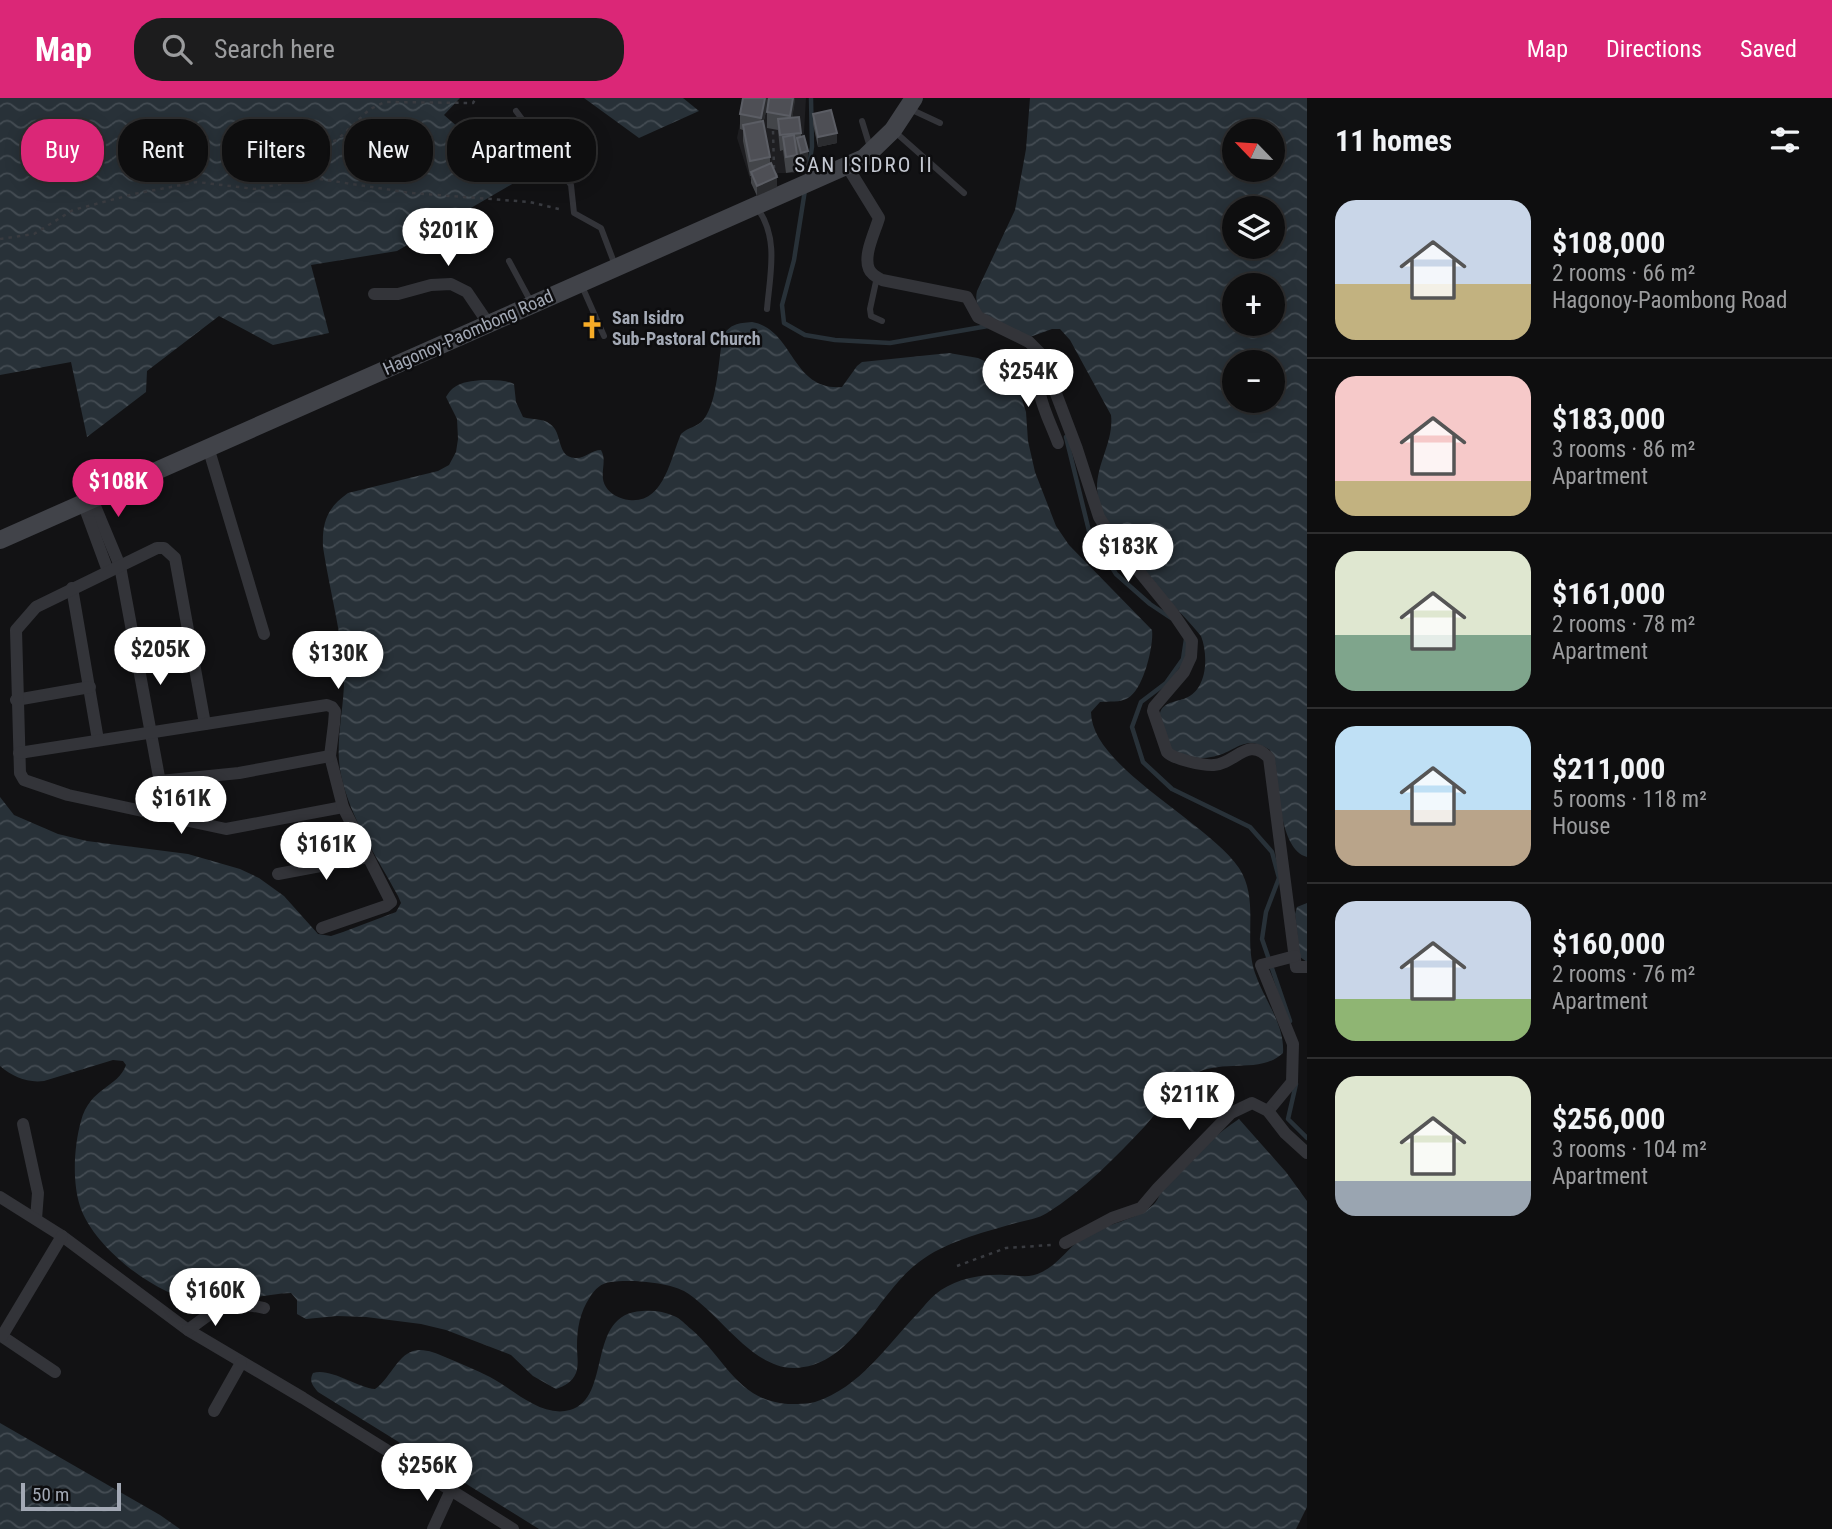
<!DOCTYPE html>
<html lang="en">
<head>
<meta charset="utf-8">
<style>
	:root { --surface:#0e0e0f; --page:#1c1c1d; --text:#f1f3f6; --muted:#9b9c9e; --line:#2e2e2f; --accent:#db2777 }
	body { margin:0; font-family:"Roboto Condensed",sans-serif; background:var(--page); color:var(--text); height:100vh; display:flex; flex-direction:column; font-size:26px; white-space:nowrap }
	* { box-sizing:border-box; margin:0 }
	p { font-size:23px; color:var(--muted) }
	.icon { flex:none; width:38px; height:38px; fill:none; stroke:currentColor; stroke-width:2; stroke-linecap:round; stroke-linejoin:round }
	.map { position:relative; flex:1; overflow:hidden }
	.sheet { display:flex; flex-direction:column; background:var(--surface); width:525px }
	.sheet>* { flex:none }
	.hud { position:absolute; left:21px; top:21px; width:665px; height:63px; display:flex; gap:14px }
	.needle { width:46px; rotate:295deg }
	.tools { position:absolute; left:1222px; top:21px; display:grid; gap:14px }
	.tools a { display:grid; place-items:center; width:63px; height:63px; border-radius:50%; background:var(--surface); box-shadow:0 4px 18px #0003,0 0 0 2px var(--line); font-size:35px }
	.scale { position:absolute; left:21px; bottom:18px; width:100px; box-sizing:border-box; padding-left:7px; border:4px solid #a3a9b5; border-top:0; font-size:19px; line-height:24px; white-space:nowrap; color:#a3a9b5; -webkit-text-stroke:5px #0d0d0f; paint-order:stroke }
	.price { position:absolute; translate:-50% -60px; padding:0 16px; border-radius:24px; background:#fff; color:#222; font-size:23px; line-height:46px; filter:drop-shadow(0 2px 4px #0008) }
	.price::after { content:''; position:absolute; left:50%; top:42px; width:21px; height:16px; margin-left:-10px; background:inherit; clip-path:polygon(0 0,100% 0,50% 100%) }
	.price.on { background:var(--accent); color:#fff }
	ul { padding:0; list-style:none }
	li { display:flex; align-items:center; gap:21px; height:175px; padding:0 28px }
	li+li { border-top:2px solid var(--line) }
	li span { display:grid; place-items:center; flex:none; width:196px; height:140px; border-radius:21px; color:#555 }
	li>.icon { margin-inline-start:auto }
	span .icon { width:84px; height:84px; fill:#fffc; stroke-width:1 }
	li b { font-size:30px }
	h2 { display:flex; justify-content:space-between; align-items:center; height:84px; padding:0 28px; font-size:30px }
	.pill { padding:0 24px; border-radius:28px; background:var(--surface); box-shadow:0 4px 18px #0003,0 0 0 2px var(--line); font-size:24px; line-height:63px }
	.pill.on { background:var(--accent); color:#fff }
	header { display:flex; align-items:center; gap:42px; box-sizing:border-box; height:98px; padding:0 35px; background:var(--accent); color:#fff }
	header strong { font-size:33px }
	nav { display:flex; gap:38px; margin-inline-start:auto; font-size:24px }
	.search { width:490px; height:63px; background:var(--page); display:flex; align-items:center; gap:18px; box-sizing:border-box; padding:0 24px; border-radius:28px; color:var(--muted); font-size:26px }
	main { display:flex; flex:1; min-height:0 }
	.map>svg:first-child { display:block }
	.built { fill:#1e1e21 }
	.water { fill:url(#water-waves); fill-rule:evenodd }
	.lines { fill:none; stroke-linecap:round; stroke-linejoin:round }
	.stream { stroke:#283138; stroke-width:4.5 }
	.path { stroke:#393b40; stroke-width:2.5; stroke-dasharray:3.5 5; stroke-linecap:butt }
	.lane { stroke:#333439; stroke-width:6 }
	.street { stroke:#333439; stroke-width:12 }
	.secondary { stroke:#414349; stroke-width:18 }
	.wall { fill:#434549 }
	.shaded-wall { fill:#2b2c2f }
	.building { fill:#4e4f55; stroke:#5b5d64; stroke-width:2 }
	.labels { text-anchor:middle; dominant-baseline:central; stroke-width:5; stroke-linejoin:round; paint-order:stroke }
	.poi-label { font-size:18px; font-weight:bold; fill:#a3a9b5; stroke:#0d0d0f; text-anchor:start }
	.street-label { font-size:18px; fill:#a3a9b5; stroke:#0d0d0f }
	.quarter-label { font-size:21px; letter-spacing:2px; fill:#c4c8d1; stroke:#0d0d0f }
</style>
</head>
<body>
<header>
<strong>Map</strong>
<div class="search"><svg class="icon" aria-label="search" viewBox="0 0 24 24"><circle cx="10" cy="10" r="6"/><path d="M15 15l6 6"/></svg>Search here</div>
<nav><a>Map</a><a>Directions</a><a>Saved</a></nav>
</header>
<main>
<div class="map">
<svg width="1307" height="1431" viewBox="0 0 1307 1431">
	<defs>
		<pattern id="water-waves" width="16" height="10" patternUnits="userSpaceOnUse" patternTransform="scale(1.75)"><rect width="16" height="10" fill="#283138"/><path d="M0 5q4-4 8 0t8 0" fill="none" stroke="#444c53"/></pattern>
	</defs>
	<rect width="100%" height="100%" fill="#121214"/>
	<path class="built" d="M 745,0 L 806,0 L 803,52 L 796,55 L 799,75 L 772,75 L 750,81 L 737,40 Z"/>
	<g class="water">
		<path d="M 0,0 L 460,0 L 444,17 L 519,82 L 397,153 L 311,167 L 329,235 L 273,247 L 219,218 L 147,273 L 146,294 L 87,339 L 71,264 L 0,277 Z"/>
		<path d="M 584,0 L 683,0 L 699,13 L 639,40 Z"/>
		<path d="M 1030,0 L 1307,0 L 1307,759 C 1279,751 1279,689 1275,664 L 1270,652 C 1242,635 1237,655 1211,659 C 1199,662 1183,658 1172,652 C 1168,642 1158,625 1160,615 C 1163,603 1179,604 1188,599 C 1208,589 1208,556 1201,538 C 1171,501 1098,438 1097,390 C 1097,364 1114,343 1111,317 L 1070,242 L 1060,231 L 1052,231 L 1030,239 L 982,215 C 977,207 975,202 977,193 L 1015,112 L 1026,51 ZM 1234,33 L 1272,33 L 1272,72 L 1234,72 ZM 1234,110 L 1272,110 L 1272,149 L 1234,149 ZM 1234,187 L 1272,187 L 1272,226 L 1234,226 ZM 1234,264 L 1272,264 L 1272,303 L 1234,303 Z"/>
		<path d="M 752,224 C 794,231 791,293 842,289 L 857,268 L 862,264 L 949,255 L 978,260 L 1008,274 L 1016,283 L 1026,314 L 1028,343 L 1035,374 L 1056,428 L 1069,447 L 1152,532 C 1154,548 1143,592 1128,600 C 1120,605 1109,603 1100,604 L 1091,614 C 1091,669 1207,723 1239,770 C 1260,802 1243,841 1255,875 C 1264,902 1285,926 1283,955 C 1260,977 1221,960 1193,977 C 1177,987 1159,1012 1146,1027 C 1116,1059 1084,1092 1047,1115 C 1038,1121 1023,1123 1012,1126 C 981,1135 945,1144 919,1164 C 877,1195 853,1269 794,1270 C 752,1271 718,1213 684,1193 C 668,1184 628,1181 611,1184 C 601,1185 595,1191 590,1199 C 580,1214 577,1230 577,1249 C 577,1257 579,1267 576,1275 C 572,1284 565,1288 556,1291 L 533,1278 L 511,1257 L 446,1232 L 421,1226 L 366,1219 L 337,1218 L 306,1221 L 297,1216 L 297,1202 L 291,1195 C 261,1196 230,1207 201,1204 C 157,1199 93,1149 80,1108 C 72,1083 74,1048 81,1023 C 90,989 118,990 126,967 L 123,963 L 113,962 L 44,983 C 27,985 13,979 0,968 L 0,699 L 14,717 L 58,736 L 87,743 L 188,756 L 240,771 L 259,780 L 284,798 L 318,836 L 331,838 L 343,834 L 396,814 L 401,805 L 398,798 C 377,759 350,720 341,677 C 334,644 345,610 344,576 C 342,537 329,489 323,449 C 322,424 327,410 348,395 L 438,373 L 449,367 L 456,354 L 458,341 L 457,321 L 446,299 C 449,294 452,290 458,287 C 469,281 503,280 514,286 L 516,304 L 523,319 C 532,322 543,320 550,326 C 563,334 556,359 575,360 C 585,361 591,352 601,352 C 608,364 598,377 606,389 C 610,396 620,401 629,402 C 664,406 670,361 681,336 C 688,329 698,329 704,321 C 718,302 718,262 723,238 C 730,226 738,225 752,224 Z"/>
		<path d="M 1307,805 L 1307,864 L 1300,859 L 1295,816 L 1297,809 Z"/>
		<path d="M 1239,1021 L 1286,1074 L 1307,1103 L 1307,1409 L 1296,1431 L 539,1431 L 318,1294 C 312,1287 309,1283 313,1275 C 329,1269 357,1289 375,1291 C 389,1282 397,1258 413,1253 C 424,1250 435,1255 445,1259 C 460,1265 476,1272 490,1279 C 513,1291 541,1320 570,1312 C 613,1300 585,1216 642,1213 C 652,1212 664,1213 674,1218 C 680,1220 686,1227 691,1231 C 725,1260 738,1303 788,1306 C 796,1306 807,1306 815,1304 C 861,1289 886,1248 918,1215 C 925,1207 932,1198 941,1192 C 960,1180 983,1176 1005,1177 C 1018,1177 1029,1181 1042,1174 C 1059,1166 1069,1148 1084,1139 C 1104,1126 1138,1122 1154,1106 C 1158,1102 1159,1097 1162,1092 C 1167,1085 1175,1078 1181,1072 C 1200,1053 1217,1035 1239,1021 Z"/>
		<path d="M 0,1325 L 160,1417 L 180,1431 L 0,1431 Z"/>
	</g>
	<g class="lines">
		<g class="stream">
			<path d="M 807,80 L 812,49 L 811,0"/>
			<path d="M 805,92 L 794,162 L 782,207 L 784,225 L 805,237 L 835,242 L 890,245 L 988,228"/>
			<path d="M 1066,339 L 1089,433 L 1116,476 L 1150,506 L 1171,520"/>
			<path d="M 1186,541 L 1183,561 L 1166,585 L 1141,604 L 1132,629 L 1143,664 L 1172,691 L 1250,729 L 1272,754 L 1279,780 L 1266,814 L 1262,841 L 1290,923"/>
			<path d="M 1296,986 L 1288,1021 L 1307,1040"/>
		</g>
		<g class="path">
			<path d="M 773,33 L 774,70 L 777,79"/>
			<path d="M 313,80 L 314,49 L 337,42 L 370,11 L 385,4 L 473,5 L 476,0"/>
			<path d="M 0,141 L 34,136 L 73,112 L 134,96 L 197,84 L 255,91 L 313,80 L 411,95 L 530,104 L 563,112"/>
			<path d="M 957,1168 L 1006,1150 L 1051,1147"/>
		</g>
		<g class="lane">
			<path d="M 910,11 L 940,25"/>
			<path d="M 516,13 L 571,87 L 574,115 L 601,130 L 615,167"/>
			<path d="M 862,23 L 870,49"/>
			<path d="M 894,33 L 964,95"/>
			<path d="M 758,111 C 779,141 770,176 767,211"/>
			<path d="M 509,163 L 531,204"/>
			<path d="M 877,179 L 870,211 L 871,218 L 882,223"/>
			<path d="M 581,186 L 604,238"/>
		</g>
		<g class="street">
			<path d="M 847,68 L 879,120 C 875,134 863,157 869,171 C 871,176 878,180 882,182 L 967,199 L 978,219 L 1029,244 L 1041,256 L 1077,351 L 1099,419 L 1115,444 L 1173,515 L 1192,543 L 1191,559 L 1184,574 L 1154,609 L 1153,613 L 1167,654 C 1173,661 1204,668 1214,667 C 1235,666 1248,637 1269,660 L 1296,869 L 1307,869"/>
			<path d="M 374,196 L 398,196 L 431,187 L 451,186 L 467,194 L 488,225"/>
			<path d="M 1043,262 C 1030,289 1048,318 1058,345"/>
			<path d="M 208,349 L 264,536"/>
			<path d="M 92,401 L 120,468 L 166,717"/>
			<path d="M 83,405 L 108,473"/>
			<path d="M 72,490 L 98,642"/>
			<path d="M 16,602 L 90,589"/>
			<path d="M 205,626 L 175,460 L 164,450 L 157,450 L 36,509 L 16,532 L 20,675 L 24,682 L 68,697 L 226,731 L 343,709"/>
			<path d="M 19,655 L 327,607 L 332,609 L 335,613 L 334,626 L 330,658 L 343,709 L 391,804 L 386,808 L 322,830"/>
			<path d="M 160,683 L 239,675 L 330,658"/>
			<path d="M 278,776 L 368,759"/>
			<path d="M 1268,1013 L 1292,984 L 1293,946 L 1261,867 L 1295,858"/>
			<path d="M 23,1026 L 38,1095 L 36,1121"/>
			<path d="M 0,1099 L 62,1138 L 188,1232 L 303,1300 L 513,1431"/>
			<path d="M 1065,1145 L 1112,1120 L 1141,1110 L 1158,1090 L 1231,1015 L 1252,1005 L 1268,1013 L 1285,1035 L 1307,1055"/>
			<path d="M 188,1232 C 218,1210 225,1201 264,1210"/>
			<path d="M 0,1237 L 55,1274"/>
			<path d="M 2,1238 L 62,1138"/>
			<path d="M 214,1313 L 241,1265"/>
			<path d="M 433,1431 L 451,1392"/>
		</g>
		<path class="secondary" d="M 0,442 L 864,60 L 893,32 L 914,0"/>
	</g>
	<g class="wall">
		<path d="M 769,0 L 763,26 L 770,59 L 770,66 L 777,89 L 757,98 L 751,85 L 751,78 L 750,78 L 743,43 L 743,32 L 740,31 L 740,16 Z"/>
		<path d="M 795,0 L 792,20 L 801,35 L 801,39 L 808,69 L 801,71 L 797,56 L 797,51 L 796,51 L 797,73 L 786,75 L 783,52 L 780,53 L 778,32 L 767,30 L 767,14 Z"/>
		<path d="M 813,16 L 837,45 L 818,49 L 813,26 Z"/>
	</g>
	<g class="shaded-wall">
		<path d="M 765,0 L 769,0 L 761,36 L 761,20 Z"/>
		<path d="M 793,0 L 795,0 L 795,3 L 790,34 L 790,18 Z"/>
		<path d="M 837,35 L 837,45 L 818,49 L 818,39 Z"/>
		<path d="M 808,53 L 808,69 L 801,71 L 801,55 Z"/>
		<path d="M 777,79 L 777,89 L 757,98 L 757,88 Z"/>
	</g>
	<g class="building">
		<path d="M 743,0 L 765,0 L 761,20 L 740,16 Z"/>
		<path d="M 769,0 L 793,0 L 790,18 L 767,14 Z"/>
		<path d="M 831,12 L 837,35 L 818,39 L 813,16 Z"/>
		<path d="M 799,19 L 801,35 L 780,37 L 778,21 Z"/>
		<path d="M 763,23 L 770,59 L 750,63 L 743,27 Z"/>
		<path d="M 794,37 L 797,57 L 786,59 L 783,39 Z"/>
		<path d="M 804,38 L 808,53 L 801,55 L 797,40 Z"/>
		<path d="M 771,65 L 777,79 L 757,88 L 751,74 Z"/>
	</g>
	<defs>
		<g id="church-bare" transform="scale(1.89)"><path d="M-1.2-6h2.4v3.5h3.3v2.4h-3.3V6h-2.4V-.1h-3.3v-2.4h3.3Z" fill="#f7ac27" stroke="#0d0d0f" stroke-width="2.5" paint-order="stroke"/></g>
	</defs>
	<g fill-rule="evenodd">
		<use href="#church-bare" x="592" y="229"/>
	</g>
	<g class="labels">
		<g class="poi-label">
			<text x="612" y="219">San Isidro<tspan x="612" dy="21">Sub-Pastoral Church</tspan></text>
		</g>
		<g class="street-label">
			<text transform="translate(468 234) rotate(-24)">Hagonoy-Paombong Road</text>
		</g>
		<g class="quarter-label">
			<text x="864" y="67">SAN ISIDRO II</text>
		</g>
	</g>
</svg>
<div class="tools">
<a><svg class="needle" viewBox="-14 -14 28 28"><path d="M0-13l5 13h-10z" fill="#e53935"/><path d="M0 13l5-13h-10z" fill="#9b9c9e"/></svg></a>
<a><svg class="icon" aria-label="layers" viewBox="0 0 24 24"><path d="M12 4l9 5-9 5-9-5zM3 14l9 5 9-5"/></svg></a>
<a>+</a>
<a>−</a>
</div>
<div class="scale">50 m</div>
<b class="price" style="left:448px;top:170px">$201K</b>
<b class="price" style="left:1028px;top:311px">$254K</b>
<b class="price on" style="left:118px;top:421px">$108K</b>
<b class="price" style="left:1128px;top:486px">$183K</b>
<b class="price" style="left:160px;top:589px">$205K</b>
<b class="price" style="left:338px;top:593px">$130K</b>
<b class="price" style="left:181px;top:738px">$161K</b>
<b class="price" style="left:326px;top:784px">$161K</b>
<b class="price" style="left:1189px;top:1034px">$211K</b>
<b class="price" style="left:215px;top:1230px">$160K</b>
<b class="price" style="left:427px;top:1405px">$256K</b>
<div class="hud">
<a class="pill on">Buy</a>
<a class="pill">Rent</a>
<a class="pill">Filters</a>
<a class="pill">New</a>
<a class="pill">Apartment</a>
</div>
</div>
<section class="sheet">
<h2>11 homes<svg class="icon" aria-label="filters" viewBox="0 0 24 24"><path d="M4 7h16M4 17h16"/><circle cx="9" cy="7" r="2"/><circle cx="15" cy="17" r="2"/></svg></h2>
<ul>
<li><span style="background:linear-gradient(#c9d6e8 60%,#c2b280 0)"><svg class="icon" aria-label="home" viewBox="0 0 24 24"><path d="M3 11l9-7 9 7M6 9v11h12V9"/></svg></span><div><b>$108,000</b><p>2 rooms · 66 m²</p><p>Hagonoy-Paombong Road</p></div></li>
<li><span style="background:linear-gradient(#f6c9c9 75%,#c2b280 0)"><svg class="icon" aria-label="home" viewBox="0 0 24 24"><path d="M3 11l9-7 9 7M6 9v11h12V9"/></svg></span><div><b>$183,000</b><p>3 rooms · 86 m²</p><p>Apartment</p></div></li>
<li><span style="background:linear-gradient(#dfe7d0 60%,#7fa58c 0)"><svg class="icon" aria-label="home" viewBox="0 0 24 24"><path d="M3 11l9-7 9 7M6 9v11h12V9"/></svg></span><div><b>$161,000</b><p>2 rooms · 78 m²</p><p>Apartment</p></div></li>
<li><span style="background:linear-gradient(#bfe0f5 60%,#b9a48a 0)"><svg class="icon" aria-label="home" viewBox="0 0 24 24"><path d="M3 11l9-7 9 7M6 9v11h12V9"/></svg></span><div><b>$211,000</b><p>5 rooms · 118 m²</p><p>House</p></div></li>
<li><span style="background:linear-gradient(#c9d6e8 70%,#8fb573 0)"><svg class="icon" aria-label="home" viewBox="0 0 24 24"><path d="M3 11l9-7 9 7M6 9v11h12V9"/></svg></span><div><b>$160,000</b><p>2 rooms · 76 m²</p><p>Apartment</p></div></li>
<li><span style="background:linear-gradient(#dfe7d0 75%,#9aa5b1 0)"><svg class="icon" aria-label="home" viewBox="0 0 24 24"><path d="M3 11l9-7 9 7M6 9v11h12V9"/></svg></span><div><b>$256,000</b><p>3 rooms · 104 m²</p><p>Apartment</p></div></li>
</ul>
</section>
</main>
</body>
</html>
